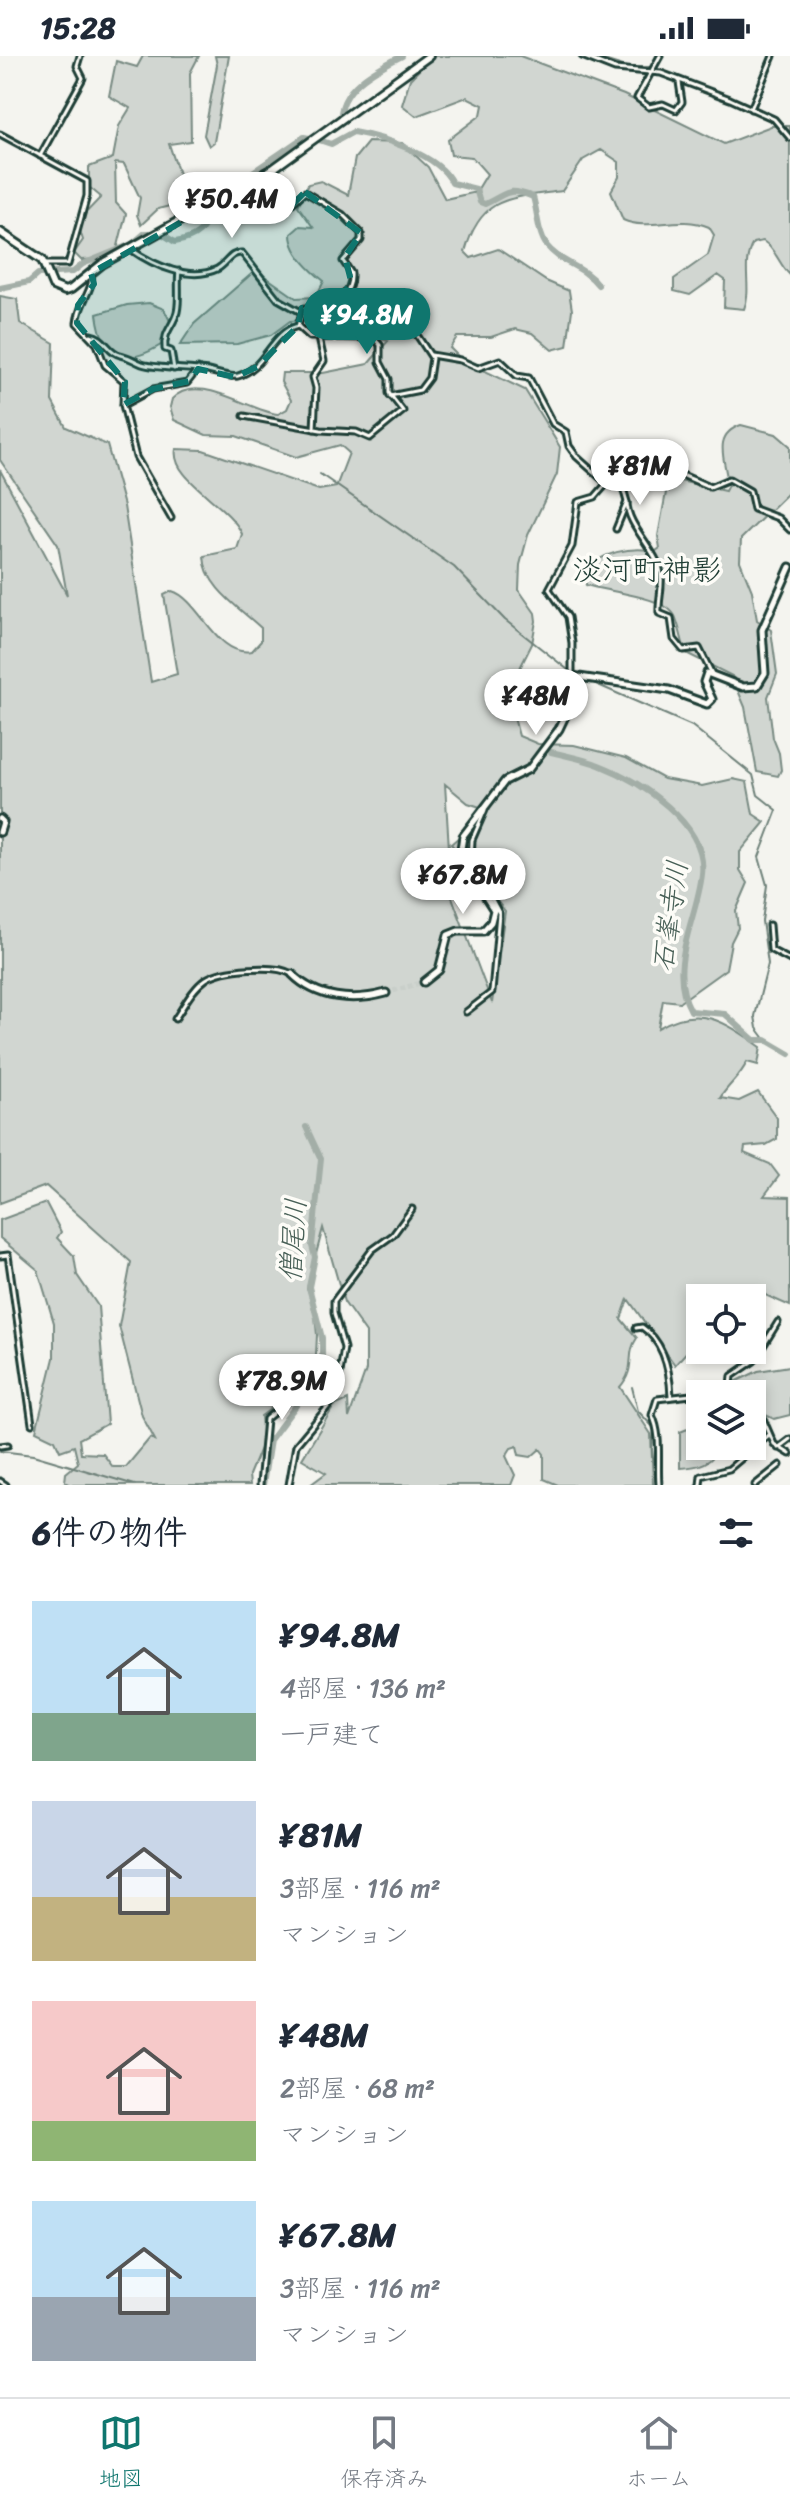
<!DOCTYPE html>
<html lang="ja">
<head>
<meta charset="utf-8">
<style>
	:root { --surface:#fff; --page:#f6f6f7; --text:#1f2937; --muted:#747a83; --line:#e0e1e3; --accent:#0f766e }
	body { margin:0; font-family:Sriracha,"Klee One",sans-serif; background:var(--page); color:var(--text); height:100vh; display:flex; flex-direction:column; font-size:30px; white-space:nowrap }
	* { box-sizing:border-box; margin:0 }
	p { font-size:26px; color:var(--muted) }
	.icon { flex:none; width:44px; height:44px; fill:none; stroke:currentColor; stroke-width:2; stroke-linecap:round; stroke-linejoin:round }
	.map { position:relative; height:1429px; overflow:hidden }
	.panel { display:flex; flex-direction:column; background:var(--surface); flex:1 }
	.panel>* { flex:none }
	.buttons { position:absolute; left:686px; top:1228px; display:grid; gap:16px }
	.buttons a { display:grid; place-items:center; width:80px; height:80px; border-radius:0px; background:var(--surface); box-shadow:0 4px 12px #0003; font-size:40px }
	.price { position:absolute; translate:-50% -68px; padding:0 18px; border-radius:28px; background:#fff; color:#222; font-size:26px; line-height:52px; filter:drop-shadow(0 2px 4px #0008) }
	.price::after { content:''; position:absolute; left:50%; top:48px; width:24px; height:18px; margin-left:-12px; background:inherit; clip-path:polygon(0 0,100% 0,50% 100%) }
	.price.active { background:var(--accent); color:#fff }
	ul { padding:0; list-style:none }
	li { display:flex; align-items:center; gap:24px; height:200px; padding:0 32px }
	li span { display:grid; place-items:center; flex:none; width:224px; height:160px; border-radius:0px; color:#555 }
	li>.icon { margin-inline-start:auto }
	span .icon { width:96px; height:96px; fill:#fffc; stroke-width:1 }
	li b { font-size:34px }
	h2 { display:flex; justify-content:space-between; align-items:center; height:96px; padding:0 32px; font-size:34px }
	.status { display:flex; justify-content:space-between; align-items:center; height:56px; padding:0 40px; background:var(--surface); direction:ltr }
	.status svg { height:22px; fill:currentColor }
	.tabs { display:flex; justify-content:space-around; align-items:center; height:112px; border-top:2px solid var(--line); background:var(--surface); font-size:22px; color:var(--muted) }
	.tabs a { display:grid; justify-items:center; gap:4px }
	.tabs .active { color:var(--accent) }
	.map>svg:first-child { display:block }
	.green { fill:#d1d6d1; stroke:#788a82; stroke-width:2; fill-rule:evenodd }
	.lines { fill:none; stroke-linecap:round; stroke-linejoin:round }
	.stream { stroke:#6e8179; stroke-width:2 }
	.river { stroke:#a3aea7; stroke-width:6 }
	.tertiary-tunnel { stroke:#c9cfca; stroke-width:5; stroke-dasharray:5 2.5; stroke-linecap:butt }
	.minor-casing { stroke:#1f3d34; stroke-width:9 }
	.tertiary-casing { stroke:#1f3d34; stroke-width:11 }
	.secondary-casing { stroke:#1f3d34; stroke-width:12 }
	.minor { stroke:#fdfcf7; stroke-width:3 }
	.tertiary { stroke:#fdfcf7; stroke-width:5 }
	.secondary { stroke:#fdfcf7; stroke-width:6 }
	.marked { fill:#0f766e; fill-opacity:0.2; stroke:#0f766e; stroke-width:6; stroke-dasharray:16 10; stroke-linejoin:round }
	.labels { text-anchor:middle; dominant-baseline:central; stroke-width:7; stroke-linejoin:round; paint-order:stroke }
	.water-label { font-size:28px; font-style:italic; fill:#475f56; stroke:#fdfcf7 }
	.quarter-label { font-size:30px; fill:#1f3d34; stroke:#fdfcf7 }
</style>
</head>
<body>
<div class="status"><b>15:28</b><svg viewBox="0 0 49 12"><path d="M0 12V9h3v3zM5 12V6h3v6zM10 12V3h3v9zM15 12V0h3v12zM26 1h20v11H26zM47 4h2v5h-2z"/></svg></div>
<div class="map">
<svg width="790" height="1429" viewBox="0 0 790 1429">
	<rect width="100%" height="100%" fill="#f4f4ef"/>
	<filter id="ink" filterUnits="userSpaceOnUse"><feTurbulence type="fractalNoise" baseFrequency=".0125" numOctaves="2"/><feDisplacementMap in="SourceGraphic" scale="16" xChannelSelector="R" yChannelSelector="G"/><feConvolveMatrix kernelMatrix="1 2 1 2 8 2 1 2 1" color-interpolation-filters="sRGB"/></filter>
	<g filter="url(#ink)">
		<g class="green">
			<path d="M 143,0 L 199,0 L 190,17 L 191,85 L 169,88 L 181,124 L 171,126 L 170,150 L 158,153 L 141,169 L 137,159 L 140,142 L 124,108 L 115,107 L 116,147 L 126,158 L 117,194 L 101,203 L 81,204 L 74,197 L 83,184 L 77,166 L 101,141 L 89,131 L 89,111 L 113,102 L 119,70 L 130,52 L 109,40 L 116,5 L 137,11 Z"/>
			<path d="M 215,0 L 229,0 L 214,86 L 209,90 L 204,79 L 217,9 Z"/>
			<path d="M 433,0 L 520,0 L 624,39 L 724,88 L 771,70 L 790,70 L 790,219 C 779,209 776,193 763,185 L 753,187 C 740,209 753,231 744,253 L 724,251 L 725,224 L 718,219 L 690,239 L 674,235 L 674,223 L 708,199 L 714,179 L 709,171 C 678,158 649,176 623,164 L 611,135 L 619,121 L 619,106 L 601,94 L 583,104 L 562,135 C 510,142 481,139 465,196 L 471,202 L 498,193 L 546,225 L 569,235 L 572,254 L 567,290 L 552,294 L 532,277 L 515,273 L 491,281 L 457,281 L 450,292 L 462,304 L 525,334 L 560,391 L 557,418 L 528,479 L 520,509 L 519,534 L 535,557 L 536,565 L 532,588 L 514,624 L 513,658 L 519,680 L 538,688 L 574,689 L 626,702 L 664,723 L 702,730 L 733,723 L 747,726 L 753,758 L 765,766 L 740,796 L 740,814 L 748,827 L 736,855 L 738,872 L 731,886 L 726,913 L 680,946 L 663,944 L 658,972 C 699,947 725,966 761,991 L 758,1009 L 747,1006 C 740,1021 729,1028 720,1042 L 739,1045 L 758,1036 L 777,1062 L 777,1083 L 766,1089 L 745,1091 L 744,1097 L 770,1108 L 779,1120 L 764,1140 L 790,1141 L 790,1250 L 754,1234 L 727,1232 L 722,1242 L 700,1242 L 700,1281 L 675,1309 L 628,1243 L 621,1263 L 637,1282 C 625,1299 637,1312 620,1331 L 651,1378 L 653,1429 L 558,1429 L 544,1423 L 544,1398 L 540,1393 L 531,1401 L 519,1399 L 517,1390 L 511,1392 L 506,1400 L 515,1419 L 511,1429 L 310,1429 L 326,1417 L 302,1403 L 334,1350 L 348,1344 L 349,1362 L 366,1314 L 366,1277 L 344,1246 L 323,1172 L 307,1232 L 314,1250 L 317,1279 L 315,1318 L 305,1327 L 290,1330 L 287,1341 L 261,1360 L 263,1385 L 249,1419 L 250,1429 L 70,1429 L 65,1426 L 66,1417 L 78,1407 L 74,1390 L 60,1395 L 55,1384 L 36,1375 L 54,1302 L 54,1267 L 38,1214 L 0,1182 L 0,1164 L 46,1147 L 61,1176 L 57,1182 L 74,1200 L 77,1219 L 98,1250 L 107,1368 L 79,1383 L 81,1397 L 103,1398 L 113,1411 L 126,1411 L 150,1382 L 155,1384 L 142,1360 L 119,1270 L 131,1206 L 46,1130 L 0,1147 L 0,414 L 67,539 L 58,489 L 0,404 L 0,240 L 17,243 L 20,267 L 54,287 L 52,345 L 66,371 L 107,389 L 124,450 L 151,626 L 177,618 L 164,539 L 172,535 C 200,543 216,602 252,595 L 261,585 L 261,572 C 240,552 205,531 204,500 L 237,493 L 242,478 C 229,448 170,423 176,393 L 203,394 L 319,434 L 336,431 L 349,397 L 340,389 L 296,401 L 236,380 L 206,379 L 174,364 L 170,351 L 172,343 C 197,315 249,355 278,358 L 287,353 L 291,344 L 281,326 L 282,317 L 323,317 L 368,308 L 388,285 L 306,264 L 290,265 L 271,279 L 237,288 L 180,289 L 194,268 L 256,214 L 296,242 L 316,241 L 324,225 C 310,214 291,196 291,178 L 300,170 L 313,171 L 298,150 L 308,128 L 321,125 L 348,139 L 355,102 L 368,86 L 402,87 L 428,111 L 445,143 L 476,136 L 487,118 L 472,101 L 451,99 L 448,84 L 481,59 L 483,49 L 467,41 L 416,60 L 402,49 L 410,23 ZM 445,728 L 468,747 L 489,754 L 451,788 L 505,855 L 492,947 L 452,841 Z"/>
			<path d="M 149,247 L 164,253 L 171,267 L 167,285 C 129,311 103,307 97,258 L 127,249 Z"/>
			<path d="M 741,369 L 776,378 L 790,390 L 790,435 L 741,483 L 740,505 L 752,535 L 757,564 L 771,574 L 777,618 L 768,641 L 773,682 L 779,697 L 781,714 L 778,720 L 757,716 L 745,651 L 732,620 L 686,597 C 682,586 680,572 675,560 C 665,540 607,536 586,529 L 584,516 C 600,496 631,490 656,495 L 660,492 L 658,480 L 667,431 L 680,425 L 725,435 L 728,429 C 726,405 711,379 741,369 Z"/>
			<path d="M 790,1310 L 790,1359 L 774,1363 L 755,1354 L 752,1356 L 752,1338 L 733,1338 L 737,1325 L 758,1315 Z"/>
			<path d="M 700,1368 L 700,1390 L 720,1390 C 713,1408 698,1411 680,1412 L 680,1376 Z"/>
		</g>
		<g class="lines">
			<g class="stream">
				<path d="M 591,0 L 626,11 L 651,11"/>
				<path d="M 320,418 L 454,511 L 505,564 L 572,617"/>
				<path d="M 589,625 L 692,670 L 753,719 L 758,739 L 777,754 L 759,801 L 767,829 L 762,865 L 768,908 L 755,960 L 757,972 L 766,984"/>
				<path d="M 632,1331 L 638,1355 L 654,1372 L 652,1393 L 656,1429"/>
				<path d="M 0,1395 L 33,1399 L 135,1429"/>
			</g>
			<g class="river">
				<path d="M 341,66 C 337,32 378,12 402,0"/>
				<path d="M 319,84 L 331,88 L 353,76 C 382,81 440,99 452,127 L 476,133 L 480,146 L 485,148 C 508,138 506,130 533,141 C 538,157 537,176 547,190 C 560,207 585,211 598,229"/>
				<path d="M 209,146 L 304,81 L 319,84 L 332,72"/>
				<path d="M 162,178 L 175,186 C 193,183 207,176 207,157"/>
				<path d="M 0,232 L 29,226 L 38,218 L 73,216 L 83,208 L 132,188 L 145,177 L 155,177"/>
				<path d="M 551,696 C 567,700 584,703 599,709 C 640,725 708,768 702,818 C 697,864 666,911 691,955 L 725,958 L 754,984 L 766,984 L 790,998"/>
				<path d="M 263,1429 L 270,1384 L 322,1315 L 322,1282 L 309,1231 L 315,1201 L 312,1190 L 321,1103 L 306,1071"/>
			</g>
			<path class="tertiary-tunnel" d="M 386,937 L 424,926"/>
			<g class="minor-casing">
				<g id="minor">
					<path d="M 582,0 L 615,13 L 661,17 L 730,43 L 774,63 L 790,82"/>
					<path d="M 660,0 L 637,42 L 649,51 L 663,48 L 676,54 L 682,46 L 679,26"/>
					<path d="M 751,53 L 773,0"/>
					<path d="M 0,78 L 87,125 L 87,140 L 68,208 L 45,208"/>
					<path d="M 40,100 L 83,22 L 77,10 L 80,0"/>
					<path d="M 229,139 L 241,158 L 247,160 L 259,146 L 288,151 L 305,136 L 342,158 L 361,177 L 361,184 L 343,205 L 351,217 C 353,248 324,243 303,253 L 298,270 L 310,281 L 374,282 L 380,289 L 380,306 L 389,323 L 389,337 L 403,355 L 370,382 L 356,376 L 321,374 L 244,360"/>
					<path d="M 132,194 C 153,209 190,226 217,213 C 227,208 230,196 242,197 L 278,243 L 301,256 L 326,250 L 375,253 L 395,247 L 415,257 L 413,273 L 432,302 L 429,322 L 420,334 L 390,340"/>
					<path d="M 91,217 C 95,233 79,246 77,267 L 97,288 L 105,309 L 124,325 L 123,349 L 136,401 L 171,462"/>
					<path d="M 91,279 C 105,281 108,296 120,299 C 130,301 134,305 142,308 C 157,313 191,312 208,315 C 217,317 231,322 238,320 C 266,312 271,276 298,270"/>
					<path d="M 431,299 L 460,304 L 478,312 L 500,304 L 517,320 L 529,322 L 553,368 L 566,376 L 569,390 L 577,401 L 606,427"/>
					<path d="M 174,313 L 171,295 L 165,293 C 163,276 173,271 177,256 C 180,244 177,227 179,215"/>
					<path d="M 123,349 L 153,333 L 187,327 L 198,313"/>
					<path d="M 314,373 L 316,332 L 313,321 L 324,305 L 319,282"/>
					<path d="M 627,446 C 627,469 653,490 660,513 C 664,527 658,544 659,557 L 671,562 L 674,583 L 683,594 L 699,592 L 712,618"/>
					<path d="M 616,473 L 627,446 L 621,425"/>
					<path d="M 572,620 L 572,587 L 568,561 L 549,533 L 572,490 L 578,446 L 595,441 L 609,425 L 668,413 L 710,431 L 729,423 L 750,435 L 754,453 L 778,462 L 790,474"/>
					<path d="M 769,869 L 771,894 L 790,904"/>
					<path d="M 466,956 L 492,936 L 499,857 L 471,804 L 472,784 L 485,754"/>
					<path d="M 175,963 C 184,950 192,933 206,923 C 223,912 276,908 292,918"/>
					<path d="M 0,1200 L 8,1199 L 32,1368"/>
					<path d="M 636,1272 L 642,1271 C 664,1286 670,1315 671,1340"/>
					<path d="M 730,1338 L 732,1320 L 754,1305 L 778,1266"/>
					<path d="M 752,1356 L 761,1358 L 774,1388 L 790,1398"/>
					<path d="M 0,1390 L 8,1389"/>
					<path d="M 778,1392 L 790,1383"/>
					<path d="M 0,1425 L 6,1429"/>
					<path d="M 260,1429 L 266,1363 L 288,1345 L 292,1333 L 307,1327 L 316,1318 L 337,1325"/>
					<path d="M 289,1429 L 296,1389 L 336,1341 L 344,1292 L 334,1257 L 334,1245 L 372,1194 L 393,1179 L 412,1153"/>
					<path d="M 659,1429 C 657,1406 662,1379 652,1359 L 657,1343 L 725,1335 L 726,1338"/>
					<path d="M 700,1429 L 701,1420 L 729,1413 L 769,1379"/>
					<path d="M 755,1429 L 780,1409"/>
				</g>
			</g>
			<g class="tertiary-casing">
				<g id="tertiary">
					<path d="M 0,763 L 3,766 L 0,776"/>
					<path d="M 292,918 C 317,943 353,946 386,937"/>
					<path d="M 424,926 L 439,914 L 448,879 L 458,875 L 483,875 L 491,866 L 494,854 L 466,810 L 461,793 L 463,780 L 505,725 L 529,713 L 559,673 L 567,656 L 572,620 L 669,634 L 707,648 L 712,643 L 704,626 L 707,617 L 743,631 L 757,630 L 765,617 L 762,574 L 790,511"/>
				</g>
			</g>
			<g class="secondary-casing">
				<path id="secondary" d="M 0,176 L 42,204 L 53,230 L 65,235 L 71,233 L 102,208 L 274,112 L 429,0"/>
			</g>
			<use href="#minor" class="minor"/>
			<use href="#tertiary" class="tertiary"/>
			<use href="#secondary" class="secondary"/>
		</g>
	</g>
	<path class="marked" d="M 305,136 L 361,177 L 345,201 L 351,225 L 342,242 L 302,252 L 298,270 L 257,311 L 235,321 L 198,313 L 190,325 L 153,333 L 123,349 L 125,326 L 77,267 L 78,249 L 94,228 L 91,217 L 229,139 L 243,162 L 259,146 L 289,152 Z"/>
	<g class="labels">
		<g class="water-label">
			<text transform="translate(670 860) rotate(-82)">石峯寺川</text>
			<text transform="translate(293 1184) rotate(-86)">僧尾川</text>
		</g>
		<g class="quarter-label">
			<text x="647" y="514">淡河町神影</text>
		</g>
	</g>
</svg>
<div class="buttons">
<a><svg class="icon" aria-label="locate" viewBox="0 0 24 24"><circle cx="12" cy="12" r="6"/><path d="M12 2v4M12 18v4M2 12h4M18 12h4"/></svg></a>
<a><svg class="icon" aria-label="layers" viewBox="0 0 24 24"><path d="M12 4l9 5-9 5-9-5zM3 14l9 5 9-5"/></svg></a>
</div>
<b class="price" style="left:232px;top:184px">¥50.4M</b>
<b class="price active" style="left:367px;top:300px">¥94.8M</b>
<b class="price" style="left:640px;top:451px">¥81M</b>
<b class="price" style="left:536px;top:681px">¥48M</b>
<b class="price" style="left:463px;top:860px">¥67.8M</b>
<b class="price" style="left:282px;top:1366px">¥78.9M</b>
</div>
<section class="panel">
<h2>6件の物件<svg class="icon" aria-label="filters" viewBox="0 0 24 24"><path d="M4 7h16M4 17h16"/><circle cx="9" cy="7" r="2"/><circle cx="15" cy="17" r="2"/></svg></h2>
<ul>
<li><span style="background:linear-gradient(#bfe0f5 70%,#7fa58c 0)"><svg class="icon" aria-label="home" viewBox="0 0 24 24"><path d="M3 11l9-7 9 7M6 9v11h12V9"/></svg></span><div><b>¥94.8M</b><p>4部屋 · 136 m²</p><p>一戸建て</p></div></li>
<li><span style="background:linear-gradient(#c9d6e8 60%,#c2b280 0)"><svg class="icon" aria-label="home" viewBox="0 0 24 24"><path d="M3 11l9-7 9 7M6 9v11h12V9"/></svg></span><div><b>¥81M</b><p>3部屋 · 116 m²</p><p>マンション</p></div></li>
<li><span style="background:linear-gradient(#f6c9c9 75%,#8fb573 0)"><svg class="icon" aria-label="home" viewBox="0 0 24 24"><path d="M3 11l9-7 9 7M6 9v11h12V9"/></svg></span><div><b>¥48M</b><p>2部屋 · 68 m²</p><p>マンション</p></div></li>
<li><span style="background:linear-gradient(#bfe0f5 60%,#9aa5b1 0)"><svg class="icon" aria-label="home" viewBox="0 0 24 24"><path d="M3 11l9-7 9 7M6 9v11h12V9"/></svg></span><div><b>¥67.8M</b><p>3部屋 · 116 m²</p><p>マンション</p></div></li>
</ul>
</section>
<nav class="tabs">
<a class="active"><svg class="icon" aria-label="map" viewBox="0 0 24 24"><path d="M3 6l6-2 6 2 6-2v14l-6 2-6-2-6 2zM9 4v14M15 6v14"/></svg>地図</a>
<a><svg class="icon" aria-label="saved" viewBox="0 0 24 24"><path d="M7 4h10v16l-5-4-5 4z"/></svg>保存済み</a>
<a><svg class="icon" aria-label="home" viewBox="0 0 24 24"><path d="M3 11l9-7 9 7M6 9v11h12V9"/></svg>ホーム</a>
</nav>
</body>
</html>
